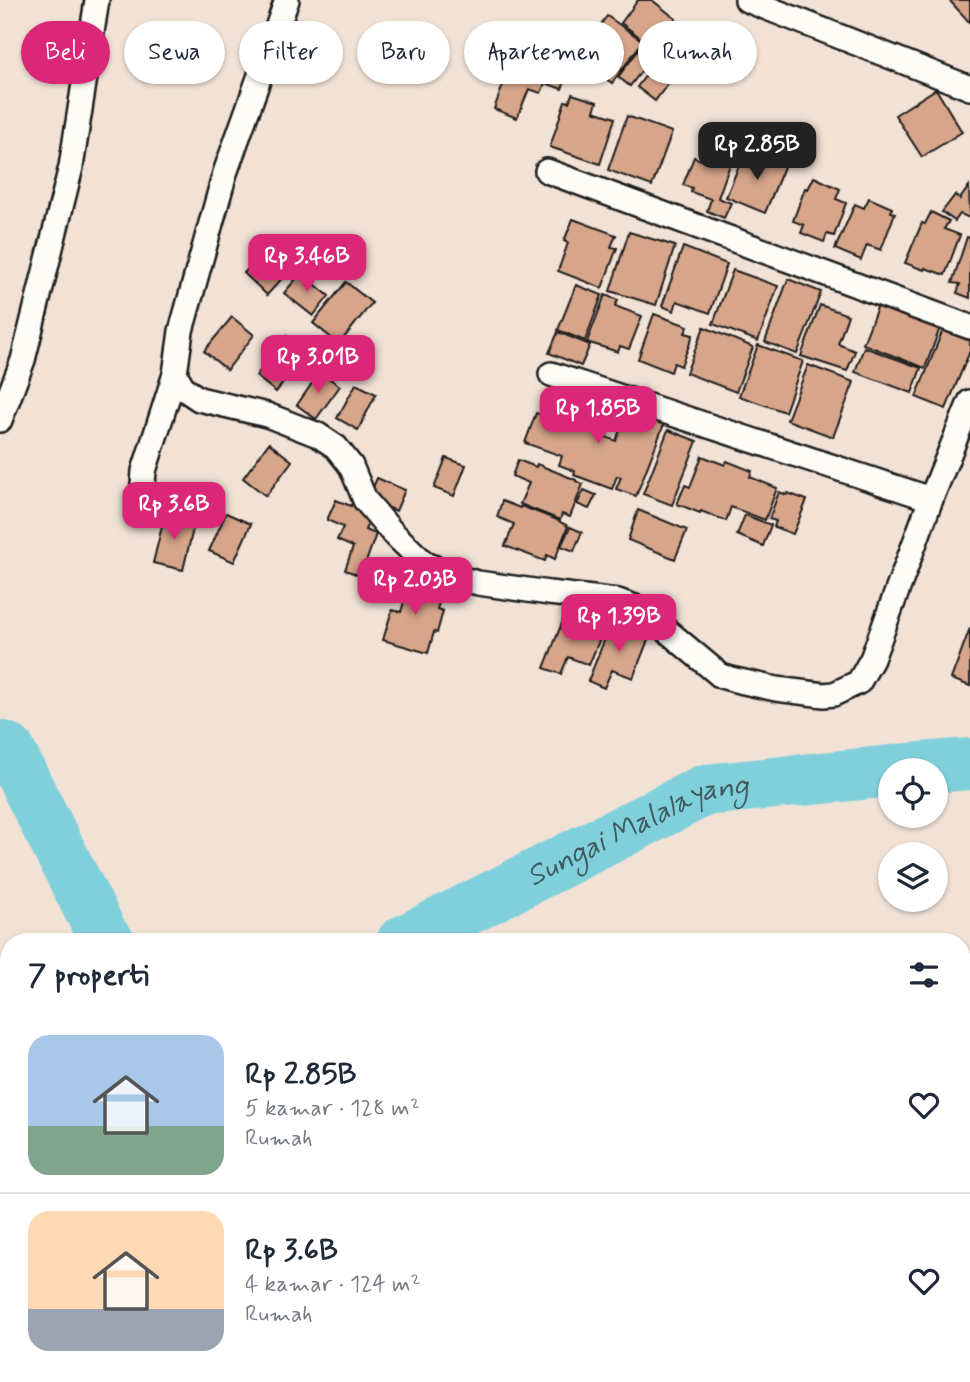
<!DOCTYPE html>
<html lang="id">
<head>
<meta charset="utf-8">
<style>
	:root { --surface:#fff; --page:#f6f6f7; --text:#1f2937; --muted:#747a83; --line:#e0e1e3; --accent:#db2777 }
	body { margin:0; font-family:Mynerve,sans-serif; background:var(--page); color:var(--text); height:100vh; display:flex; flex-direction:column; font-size:26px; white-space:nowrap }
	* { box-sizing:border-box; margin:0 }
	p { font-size:23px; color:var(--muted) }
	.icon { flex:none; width:38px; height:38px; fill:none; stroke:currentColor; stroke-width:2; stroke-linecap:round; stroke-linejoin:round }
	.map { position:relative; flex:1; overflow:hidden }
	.sheet { position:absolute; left:0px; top:933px; width:971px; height:450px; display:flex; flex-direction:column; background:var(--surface); border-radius:28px 28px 0 0; box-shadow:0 2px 5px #0004 }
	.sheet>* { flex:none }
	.top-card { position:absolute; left:21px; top:21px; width:929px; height:63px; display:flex; gap:14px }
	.buttons { position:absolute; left:878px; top:758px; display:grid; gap:14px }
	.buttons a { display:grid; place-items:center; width:70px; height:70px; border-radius:50%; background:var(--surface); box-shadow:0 2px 5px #0004; font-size:35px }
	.price { position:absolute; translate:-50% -60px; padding:0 16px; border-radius:14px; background:var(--accent); color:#fff; font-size:23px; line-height:46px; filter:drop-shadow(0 2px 4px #0008) }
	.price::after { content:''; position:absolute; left:50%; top:42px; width:21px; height:16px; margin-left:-10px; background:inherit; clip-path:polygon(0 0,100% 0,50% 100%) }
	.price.current { background:#222; color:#fff }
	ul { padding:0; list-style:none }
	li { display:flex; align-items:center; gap:21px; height:175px; padding:0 28px }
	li+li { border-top:2px solid var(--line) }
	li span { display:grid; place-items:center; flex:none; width:196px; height:140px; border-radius:21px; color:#555 }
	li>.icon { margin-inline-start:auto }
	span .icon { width:84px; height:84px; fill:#fffc; stroke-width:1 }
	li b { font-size:30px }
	h2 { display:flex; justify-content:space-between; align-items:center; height:84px; padding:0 28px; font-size:30px }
	.tag { padding:0 24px; border-radius:32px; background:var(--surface); box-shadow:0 2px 5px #0004; font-size:24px; line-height:63px }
	.tag.current { background:var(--accent); color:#fff }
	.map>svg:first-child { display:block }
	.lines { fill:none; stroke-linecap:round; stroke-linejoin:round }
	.river { stroke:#80d0db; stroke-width:52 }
	.building { fill:#d7a58a; stroke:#1c1c1c; stroke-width:2 }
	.minor-casing { stroke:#1c1c1c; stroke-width:28 }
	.minor { stroke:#fdfcf7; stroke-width:23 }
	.labels { text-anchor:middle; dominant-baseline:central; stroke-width:6; stroke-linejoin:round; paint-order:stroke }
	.water-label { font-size:30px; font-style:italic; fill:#3f5b5f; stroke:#fdfcf7 }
</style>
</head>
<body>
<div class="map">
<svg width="970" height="1382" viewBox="0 0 970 1382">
	<rect width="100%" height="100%" fill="#f2e2d6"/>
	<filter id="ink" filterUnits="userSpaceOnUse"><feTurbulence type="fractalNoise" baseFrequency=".0143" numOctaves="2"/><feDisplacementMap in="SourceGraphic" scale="14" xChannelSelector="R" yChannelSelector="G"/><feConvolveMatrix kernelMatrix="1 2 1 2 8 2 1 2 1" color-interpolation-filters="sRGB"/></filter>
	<g filter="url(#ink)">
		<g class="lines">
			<g class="river">
				<path d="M 0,746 L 9,750 L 105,940 L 109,942"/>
				<path d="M 897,770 L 970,764"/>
				<path id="s1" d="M 402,942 L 705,790 L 891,771"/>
			</g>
		</g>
		<g class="building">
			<path d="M 638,0 L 652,0 L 676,19 L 654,48 L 621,23 Z"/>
			<path d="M 949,0 L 970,0 L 970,23 Z"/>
			<path d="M 607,16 L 643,41 L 612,83 L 576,57 Z"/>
			<path d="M 556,31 L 579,39 L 568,70 L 545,61 Z"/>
			<path d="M 644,43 L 656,52 L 630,86 L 618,77 Z"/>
			<path d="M 660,56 L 678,70 L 655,101 L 637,87 Z"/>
			<path d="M 543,65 L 568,73 L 562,89 L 545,83 L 541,93 L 529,89 L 517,118 L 494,109 L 508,72 L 517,76 L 519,70 L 539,78 Z"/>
			<path d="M 936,89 L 962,132 L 922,157 L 895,115 Z"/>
			<path d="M 572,94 L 597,102 L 594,111 L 615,118 L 600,164 L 550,147 L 565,101 L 569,102 Z"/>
			<path d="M 627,116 L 672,132 L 652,186 L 608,170 Z"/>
			<path d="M 710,136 L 735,147 L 731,156 L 733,156 L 718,198 L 731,203 L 724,218 L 707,211 L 711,199 L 691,192 L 692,188 L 683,185 L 694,157 L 701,160 Z"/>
			<path d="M 757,150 L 786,162 L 765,213 L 726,197 L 740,163 L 750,167 Z"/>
			<path d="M 814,177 L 840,189 L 836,199 L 846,203 L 834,236 L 827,234 L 824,242 L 801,233 L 804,225 L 793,221 L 805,188 L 808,189 Z"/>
			<path d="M 969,186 L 970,218 L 960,214 L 955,221 L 942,212 L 955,195 L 960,199 Z"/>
			<path d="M 869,198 L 892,208 L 891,212 L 895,213 L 881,250 L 867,245 L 861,260 L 835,249 L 855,204 L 864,208 Z"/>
			<path d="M 931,212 L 949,221 L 944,229 L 960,235 L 945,275 L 925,268 L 924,270 L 905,263 L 922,223 L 925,224 Z"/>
			<path d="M 573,219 L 616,235 L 611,247 L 617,248 L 602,288 L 558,271 L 568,243 L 564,241 Z"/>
			<path d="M 629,232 L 675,246 L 656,305 L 610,291 Z"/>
			<path d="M 967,237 L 970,238 L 970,298 L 957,293 L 960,284 L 952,283 Z"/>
			<path d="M 275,240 L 297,262 L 267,295 L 244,273 Z"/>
			<path d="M 683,247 L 727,264 L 710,313 L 677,301 L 674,311 L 662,306 Z"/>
			<path d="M 733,270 L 778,286 L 758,341 L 713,324 Z"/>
			<path d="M 301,273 L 329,296 L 313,316 L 284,293 Z"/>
			<path d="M 788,279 L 821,292 L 797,354 L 765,342 Z"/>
			<path d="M 346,282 L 372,303 L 339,344 L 313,323 Z"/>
			<path d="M 576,285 L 602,295 L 585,341 L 558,330 Z"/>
			<path d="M 605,295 L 618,300 L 615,306 L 642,316 L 629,349 L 620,346 L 618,352 L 587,342 Z"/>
			<path d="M 879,302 L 941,325 L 925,368 L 863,344 Z"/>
			<path d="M 820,305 L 848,315 L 838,344 L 855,351 L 847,371 L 801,356 Z"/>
			<path d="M 654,314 L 688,326 L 685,333 L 693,335 L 681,366 L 674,363 L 671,372 L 638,359 Z"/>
			<path d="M 232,317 L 254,335 L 227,370 L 204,351 Z"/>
			<path d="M 704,327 L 753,347 L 736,392 L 686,373 Z"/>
			<path d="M 944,327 L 970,338 L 970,351 L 946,409 L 916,397 Z"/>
			<path d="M 558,332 L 590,345 L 581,366 L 549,353 Z"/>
			<path d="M 287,336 L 307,352 L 276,392 L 256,376 Z"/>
			<path d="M 758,345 L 803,361 L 785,412 L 739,396 Z"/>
			<path d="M 864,347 L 921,368 L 912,393 L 855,372 Z"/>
			<path d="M 808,365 L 854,382 L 833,437 L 787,420 Z"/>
			<path d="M 320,372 L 340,386 L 316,419 L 297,405 Z"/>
			<path d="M 356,384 L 376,394 L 358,430 L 337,418 Z"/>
			<path d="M 553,400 L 585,411 L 579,428 L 583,429 L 587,419 L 610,426 L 606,437 L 616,441 L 627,410 L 664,424 L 636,496 L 616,489 L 621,477 L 617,476 L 612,489 L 574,475 L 575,471 L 559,465 L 562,456 L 525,443 L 536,413 L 547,417 Z"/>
			<path d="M 668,430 L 697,441 L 672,505 L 643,494 Z"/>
			<path d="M 269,443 L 292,461 L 266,496 L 243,478 Z"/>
			<path d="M 702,456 L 725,465 L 727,461 L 752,471 L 750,477 L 777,488 L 765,520 L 731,507 L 726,521 L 701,511 L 700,513 L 677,504 L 685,485 L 690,487 Z"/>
			<path d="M 446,458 L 466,465 L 454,496 L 434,488 Z"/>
			<path d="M 518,460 L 536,467 L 537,464 L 576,480 L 576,481 L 583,484 L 570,517 L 562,514 L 560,520 L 520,504 L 529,483 L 512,476 Z"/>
			<path d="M 377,478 L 405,490 L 396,511 L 368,499 Z"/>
			<path d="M 584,490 L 596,495 L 589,509 L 577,504 Z"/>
			<path d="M 779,492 L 787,495 L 788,493 L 807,500 L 793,534 L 774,527 L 776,521 L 769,519 Z"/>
			<path d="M 336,500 L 351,506 L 352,503 L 373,512 L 365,530 L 376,534 L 361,576 L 345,570 L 353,547 L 337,540 L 343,527 L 327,520 Z"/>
			<path d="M 502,501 L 520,508 L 521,506 L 560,521 L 560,522 L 568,526 L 555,559 L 547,555 L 545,561 L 505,546 L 514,524 L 497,517 Z"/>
			<path d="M 638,510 L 687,530 L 675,559 L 628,540 Z"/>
			<path d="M 169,513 L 191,518 L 189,524 L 194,525 L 183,570 L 153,563 L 164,518 L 168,519 Z"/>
			<path d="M 226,513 L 251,524 L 234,562 L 209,551 Z"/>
			<path d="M 745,515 L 771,525 L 763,546 L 737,535 Z"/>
			<path d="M 570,527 L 582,532 L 574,551 L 561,546 Z"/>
			<path d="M 412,574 L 433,580 L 429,597 L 440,600 L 437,609 L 443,611 L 437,633 L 434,632 L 428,653 L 383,640 L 392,610 L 401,612 Z"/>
			<path d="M 568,608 L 606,624 L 589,665 L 568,657 L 561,674 L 544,668 Z"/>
			<path d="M 612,621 L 649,637 L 633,678 L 612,670 L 604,688 L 588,681 Z"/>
			<path d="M 970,628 L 970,686 L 951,679 Z"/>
			<path d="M 74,1374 L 108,1374 L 106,1382 L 72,1382 Z"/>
		</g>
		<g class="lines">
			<g class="minor-casing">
				<g id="minor">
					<path d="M 287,0 L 225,173 L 181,331 L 175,374 L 184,389 L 199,399 L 267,415 L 318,435 L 336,447 L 351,466 L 365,500 L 392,532 L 422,561 L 428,565 L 459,578 L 478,583 L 549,593 L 618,601 L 635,607 L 647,614 L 721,676 L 735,680 L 776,689 L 824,695 L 834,694 L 859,682 L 872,659 L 931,499 L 970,402"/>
					<path d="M 747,0 L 970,88"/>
					<path d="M 547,171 L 970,327"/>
					<path d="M 551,374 L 931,499"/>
					<path d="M 0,420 L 23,360 L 71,167 L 97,0"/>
					<path d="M 141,511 L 144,471 L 175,374"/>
				</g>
			</g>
			<use href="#minor" class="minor"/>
		</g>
	</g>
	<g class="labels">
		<g class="water-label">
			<text stroke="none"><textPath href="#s1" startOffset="262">Sungai Malalayang</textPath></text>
		</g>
	</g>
</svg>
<div class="buttons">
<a><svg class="icon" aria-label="locate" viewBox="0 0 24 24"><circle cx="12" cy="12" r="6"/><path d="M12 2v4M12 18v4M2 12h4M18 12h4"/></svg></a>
<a><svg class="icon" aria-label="layers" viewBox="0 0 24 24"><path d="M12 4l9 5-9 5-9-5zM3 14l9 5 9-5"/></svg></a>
</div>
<b class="price current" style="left:757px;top:182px">Rp 2.85B</b>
<b class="price" style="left:307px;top:294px">Rp 3.46B</b>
<b class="price" style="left:318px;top:395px">Rp 3.01B</b>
<b class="price" style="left:598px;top:446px">Rp 1.85B</b>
<b class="price" style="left:174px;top:542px">Rp 3.6B</b>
<b class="price" style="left:415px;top:617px">Rp 2.03B</b>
<b class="price" style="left:619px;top:654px">Rp 1.39B</b>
<div class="top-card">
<a class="tag current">Beli</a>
<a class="tag">Sewa</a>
<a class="tag">Filter</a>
<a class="tag">Baru</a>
<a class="tag">Apartemen</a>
<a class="tag">Rumah</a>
</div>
<section class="sheet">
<h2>7 properti<svg class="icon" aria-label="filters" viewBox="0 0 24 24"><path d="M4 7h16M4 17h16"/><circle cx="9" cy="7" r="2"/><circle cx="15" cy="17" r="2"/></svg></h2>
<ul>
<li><span style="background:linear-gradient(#a9c7e8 65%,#7fa58c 0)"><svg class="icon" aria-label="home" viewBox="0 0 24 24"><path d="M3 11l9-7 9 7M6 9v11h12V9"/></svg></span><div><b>Rp 2.85B</b><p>5 kamar · 128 m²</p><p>Rumah</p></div><svg class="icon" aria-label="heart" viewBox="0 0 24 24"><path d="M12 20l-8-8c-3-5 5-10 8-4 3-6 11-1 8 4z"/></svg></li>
<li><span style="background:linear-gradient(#ffd9b3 70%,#9aa5b1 0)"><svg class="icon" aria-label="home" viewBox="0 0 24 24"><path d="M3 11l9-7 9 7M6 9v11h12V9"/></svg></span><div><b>Rp 3.6B</b><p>4 kamar · 124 m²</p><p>Rumah</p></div><svg class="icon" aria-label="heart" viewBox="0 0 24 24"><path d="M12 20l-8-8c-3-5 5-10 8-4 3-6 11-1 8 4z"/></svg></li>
</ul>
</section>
</div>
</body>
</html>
